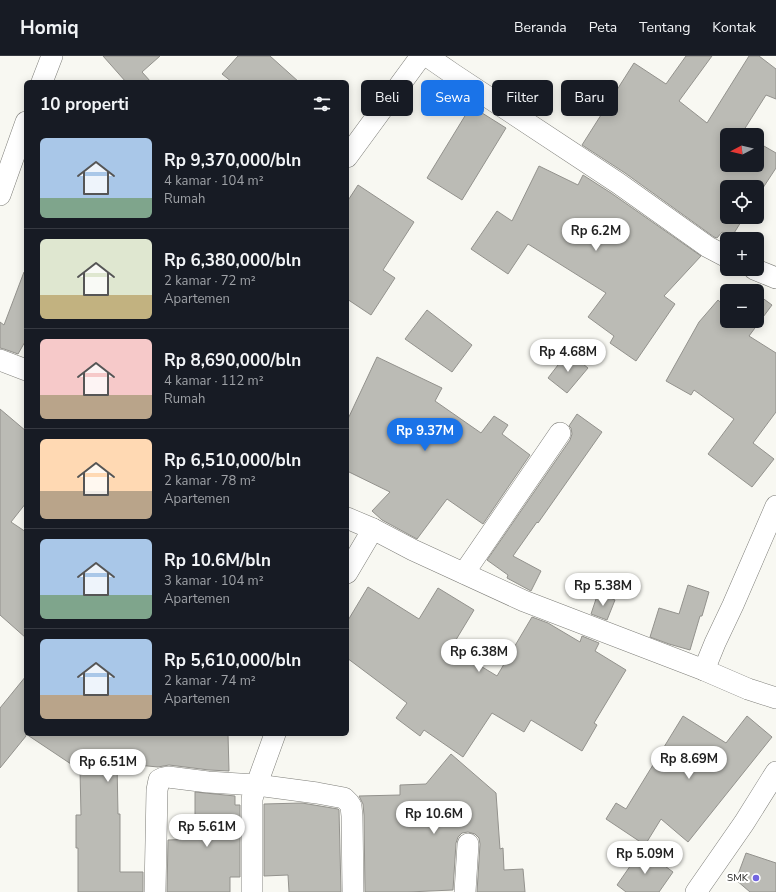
<!DOCTYPE html>
<html lang="id">
<head>
<meta charset="utf-8">
<style>
	:root { --surface:#171b24; --page:#20242c; --text:#f1f3f6; --muted:#9ea1a6; --line:#363941; --accent:#1a73e8 }
	body { margin:0; font-family:"Nunito Sans",sans-serif; background:var(--page); color:var(--text); height:100vh; display:flex; flex-direction:column; font-size:15px; white-space:nowrap }
	* { box-sizing:border-box; margin:0 }
	p { font-size:13px; color:var(--muted) }
	.icon { flex:none; width:22px; height:22px; fill:none; stroke:currentColor; stroke-width:2; stroke-linecap:round; stroke-linejoin:round }
	.map { position:relative; flex:1; overflow:hidden }
	.panel { position:absolute; left:24px; top:24px; width:325px; height:656px; display:flex; flex-direction:column; background:var(--surface); border-radius:6px; box-shadow:0 2px 10px #0003 }
	.panel>* { flex:none }
	.hud { position:absolute; left:361px; top:24px; width:355px; height:36px; display:flex; gap:8px }
	.needle { width:26px; rotate:263deg }
	.buttons { position:absolute; left:720px; top:72px; display:grid; gap:8px }
	.buttons a { display:grid; place-items:center; width:44px; height:44px; border-radius:6px; background:var(--surface); box-shadow:0 2px 10px #0003; font-size:20px }
	.price { position:absolute; translate:-50% -34px; padding:0 9px; border-radius:14px; background:#fff; color:#222; font-size:13px; line-height:26px; filter:drop-shadow(0 1px 2px #0008) }
	.price::after { content:''; position:absolute; left:50%; top:24px; width:12px; height:9px; margin-left:-6px; background:inherit; clip-path:polygon(0 0,100% 0,50% 100%) }
	.price.on { background:var(--accent); color:#fff }
	ul { padding:0; list-style:none }
	li { display:flex; align-items:center; gap:12px; height:100px; padding:0 16px }
	li+li { border-top:1px solid var(--line) }
	li span { display:grid; place-items:center; flex:none; width:112px; height:80px; border-radius:6px; color:#555 }
	li>.icon { margin-inline-start:auto }
	span .icon { width:48px; height:48px; fill:#fffc; stroke-width:1 }
	li b { font-size:17px }
	h2 { display:flex; justify-content:space-between; align-items:center; height:48px; padding:0 16px; font-size:17px }
	.pill { padding:0 14px; border-radius:6px; background:var(--surface); box-shadow:0 2px 10px #0003; font-size:14px; line-height:36px }
	.pill.on { background:var(--accent); color:#fff }
	header { display:flex; align-items:center; gap:24px; box-sizing:border-box; height:56px; padding:0 20px; background:var(--surface); border-bottom:1px solid var(--line) }
	header strong { font-size:19px }
	nav { display:flex; gap:22px; margin-inline-start:auto; font-size:14px }
	.map>svg:first-child { display:block }
	.building { fill:#bbbbb5; stroke:#93928d }
	.lines { fill:none; stroke-linecap:round; stroke-linejoin:round }
	.street-casing { stroke:#7e7e79; stroke-width:22 }
	.street { stroke:#fff; stroke-width:21 }
	.poi-dot { fill:#7265e0; stroke:#fffffe; stroke-width:1.5 }
	.labels { text-anchor:middle; dominant-baseline:central; stroke-width:4; stroke-linejoin:round; paint-order:stroke }
	.poi-label { font-size:10px; fill:#21211f; stroke:#fffffe; text-anchor:end }
</style>
</head>
<body>
<header>
<strong>Homiq</strong>
<nav><a>Beranda</a><a>Peta</a><a>Tentang</a><a>Kontak</a></nav>
</header>
<div class="map">
<svg width="776" height="836" viewBox="0 0 776 836">
	<rect width="100%" height="100%" fill="#f8f8f2"/>
	<g class="building">
		<path d="M 103,0 L 160,0 L 142,16 L 151,26 L 126,26 Z"/>
		<path d="M 238,0 L 270,0 L 299,26 L 232,26 L 222,18 Z"/>
		<path d="M 686,0 L 712,0 L 679,45 L 707,67 L 749,0 L 759,0 L 776,13 L 776,43 L 766,39 L 742,77 L 745,79 L 727,79 L 727,109 L 757,109 L 757,86 L 776,97 L 776,112 L 757,141 L 757,131 L 727,131 L 727,161 L 744,161 L 731,182 L 722,176 L 717,182 L 714,181 L 625,117 L 582,89 L 634,7 L 666,28 Z"/>
		<path d="M 471,50 L 506,72 L 462,144 L 427,122 Z"/>
		<path d="M 539,110 L 578,129 L 583,119 L 611,137 L 701,200 L 664,240 L 675,248 L 636,305 L 610,287 L 614,280 L 588,261 L 606,237 L 528,188 L 508,218 L 471,193 L 497,155 L 512,165 Z"/>
		<path d="M 358,129 L 414,166 L 383,214 L 395,222 L 371,259 L 347,243 L 347,146 Z"/>
		<path d="M 24,216 L 26,216 L 26,284 L 18,298 L 4,293 L 0,292 L 0,266 L 4,269 Z"/>
		<path d="M 757,238 L 772,249 L 749,280 L 776,297 L 776,356 L 753,387 L 774,403 L 752,431 L 708,398 L 734,363 L 694,334 L 691,339 L 666,325 L 699,266 L 718,244 L 727,252 L 727,265 L 757,265 Z"/>
		<path d="M 427,254 L 472,289 L 452,316 L 405,283 Z"/>
		<path d="M 568,296 L 588,312 L 567,337 L 548,322 Z"/>
		<path d="M 377,301 L 442,332 L 435,345 L 481,377 L 494,360 L 508,369 L 502,378 L 530,399 L 483,468 L 447,443 L 417,483 L 382,464 L 372,455 L 390,436 L 347,415 L 347,365 Z"/>
		<path d="M 0,353 L 26,375 L 26,447 L 11,466 L 26,476 L 26,582 L 0,559 Z"/>
		<path d="M 577,358 L 602,376 L 538,467 L 537,466 L 513,500 L 541,515 L 531,535 L 507,522 L 508,519 L 487,504 L 570,384 L 572,378 L 571,372 L 569,370 Z"/>
		<path d="M 688,529 L 709,536 L 702,560 L 700,560 L 690,594 L 669,588 L 650,581 L 659,552 L 679,558 Z"/>
		<path d="M 368,531 L 419,563 L 438,532 L 474,554 L 451,592 L 497,620 L 532,561 L 548,567 L 580,586 L 582,580 L 599,587 L 595,595 L 626,614 L 594,667 L 597,669 L 582,695 L 531,664 L 524,676 L 492,657 L 463,701 L 424,674 L 420,680 L 396,662 L 407,647 L 347,602 L 347,566 Z"/>
		<path d="M 598,537 L 615,544 L 607,564 L 591,558 Z"/>
		<path d="M 26,620 L 26,678 L 228,678 L 229,715 L 209,714 L 169,709 L 158,711 L 117,707 L 118,758 L 120,758 L 120,816 L 143,816 L 143,836 L 78,836 L 78,792 L 76,792 L 76,759 L 81,759 L 80,714 L 26,678 L 26,680 L 0,712 L 0,652 Z"/>
		<path d="M 683,660 L 726,687 L 747,660 L 772,681 L 688,786 L 661,763 L 645,789 L 606,763 L 616,747 L 626,753 Z"/>
		<path d="M 451,698 L 496,737 L 500,793 L 503,792 L 504,814 L 523,813 L 525,836 L 477,836 L 480,788 L 479,782 L 475,778 L 468,776 L 462,777 L 458,781 L 456,787 L 453,834 L 408,836 L 365,836 L 364,759 L 363,748 L 359,740 L 400,739 L 400,729 L 426,728 Z"/>
		<path d="M 195,736 L 235,740 L 235,749 L 240,749 L 240,821 L 230,821 L 230,836 L 167,836 L 168,784 L 195,783 Z"/>
		<path d="M 302,747 L 338,753 L 339,754 L 341,836 L 289,836 L 288,819 L 264,820 L 264,748 Z"/>
		<path d="M 642,793 L 673,816 L 659,836 L 626,836 L 617,829 Z"/>
		<path d="M 746,797 L 776,807 L 776,836 L 750,836 L 736,824 Z"/>
	</g>
	<g class="lines">
		<g class="street-casing">
			<g id="street">
				<path d="M 427,0 L 453,18 L 618,127 L 708,191 L 727,201"/>
				<path d="M 42,26 L 52,0"/>
				<path d="M 347,101 L 421,0"/>
				<path d="M 0,139 L 26,66"/>
				<path d="M 754,213 L 776,222"/>
				<path d="M 0,304 L 26,314"/>
				<path d="M 347,462 L 373,473 L 413,494 L 524,545 L 704,614 L 748,633 L 776,642"/>
				<path d="M 347,517 L 373,473"/>
				<path d="M 464,517 L 560,377"/>
				<path d="M 704,614 L 715,587 L 733,549 L 776,450"/>
				<path d="M 155,836 L 157,734 L 159,724 L 163,722 L 168,721 L 208,726 L 257,729 L 317,737 L 344,742 L 349,747 L 351,750 L 352,760 L 353,836"/>
				<path d="M 252,836 L 252,743 L 254,736 L 275,678"/>
				<path d="M 465,836 L 468,788"/>
				<path d="M 696,836 L 744,767 L 776,716"/>
			</g>
		</g>
		<use href="#street" class="street"/>
	</g>
	<circle class="poi-dot" cx="756" cy="822" r="4"/>
	<g class="labels">
		<g class="poi-label">
			<text x="748" y="822">SMK</text>
		</g>
	</g>
</svg>
<div class="buttons">
<a><svg class="needle" viewBox="-14 -14 28 28"><path d="M0-13l5 13h-10z" fill="#e53935"/><path d="M0 13l5-13h-10z" fill="#9ea1a6"/></svg></a>
<a><svg class="icon" aria-label="locate" viewBox="0 0 24 24"><circle cx="12" cy="12" r="6"/><path d="M12 2v4M12 18v4M2 12h4M18 12h4"/></svg></a>
<a>+</a>
<a>−</a>
</div>
<b class="price" style="left:596px;top:196px">Rp 6.2M</b>
<b class="price" style="left:568px;top:317px">Rp 4.68M</b>
<b class="price on" style="left:425px;top:396px">Rp 9.37M</b>
<b class="price" style="left:603px;top:551px">Rp 5.38M</b>
<b class="price" style="left:479px;top:617px">Rp 6.38M</b>
<b class="price" style="left:689px;top:724px">Rp 8.69M</b>
<b class="price" style="left:108px;top:727px">Rp 6.51M</b>
<b class="price" style="left:434px;top:779px">Rp 10.6M</b>
<b class="price" style="left:207px;top:792px">Rp 5.61M</b>
<b class="price" style="left:645px;top:819px">Rp 5.09M</b>
<div class="hud">
<a class="pill">Beli</a>
<a class="pill on">Sewa</a>
<a class="pill">Filter</a>
<a class="pill">Baru</a>
</div>
<section class="panel">
<h2>10 properti<svg class="icon" aria-label="filters" viewBox="0 0 24 24"><path d="M4 7h16M4 17h16"/><circle cx="9" cy="7" r="2"/><circle cx="15" cy="17" r="2"/></svg></h2>
<ul>
<li><span style="background:linear-gradient(#a9c7e8 75%,#7fa58c 0)"><svg class="icon" aria-label="home" viewBox="0 0 24 24"><path d="M3 11l9-7 9 7M6 9v11h12V9"/></svg></span><div><b>Rp 9,370,000/bln</b><p>4 kamar · 104 m²</p><p>Rumah</p></div></li>
<li><span style="background:linear-gradient(#dfe7d0 70%,#c2b280 0)"><svg class="icon" aria-label="home" viewBox="0 0 24 24"><path d="M3 11l9-7 9 7M6 9v11h12V9"/></svg></span><div><b>Rp 6,380,000/bln</b><p>2 kamar · 72 m²</p><p>Apartemen</p></div></li>
<li><span style="background:linear-gradient(#f6c9c9 70%,#b9a48a 0)"><svg class="icon" aria-label="home" viewBox="0 0 24 24"><path d="M3 11l9-7 9 7M6 9v11h12V9"/></svg></span><div><b>Rp 8,690,000/bln</b><p>4 kamar · 112 m²</p><p>Rumah</p></div></li>
<li><span style="background:linear-gradient(#ffd9b3 65%,#b9a48a 0)"><svg class="icon" aria-label="home" viewBox="0 0 24 24"><path d="M3 11l9-7 9 7M6 9v11h12V9"/></svg></span><div><b>Rp 6,510,000/bln</b><p>2 kamar · 78 m²</p><p>Apartemen</p></div></li>
<li><span style="background:linear-gradient(#a9c7e8 70%,#7fa58c 0)"><svg class="icon" aria-label="home" viewBox="0 0 24 24"><path d="M3 11l9-7 9 7M6 9v11h12V9"/></svg></span><div><b>Rp 10.6M/bln</b><p>3 kamar · 104 m²</p><p>Apartemen</p></div></li>
<li><span style="background:linear-gradient(#a9c7e8 70%,#b9a48a 0)"><svg class="icon" aria-label="home" viewBox="0 0 24 24"><path d="M3 11l9-7 9 7M6 9v11h12V9"/></svg></span><div><b>Rp 5,610,000/bln</b><p>2 kamar · 74 m²</p><p>Apartemen</p></div></li>
</ul>
</section>
</div>
</body>
</html>
